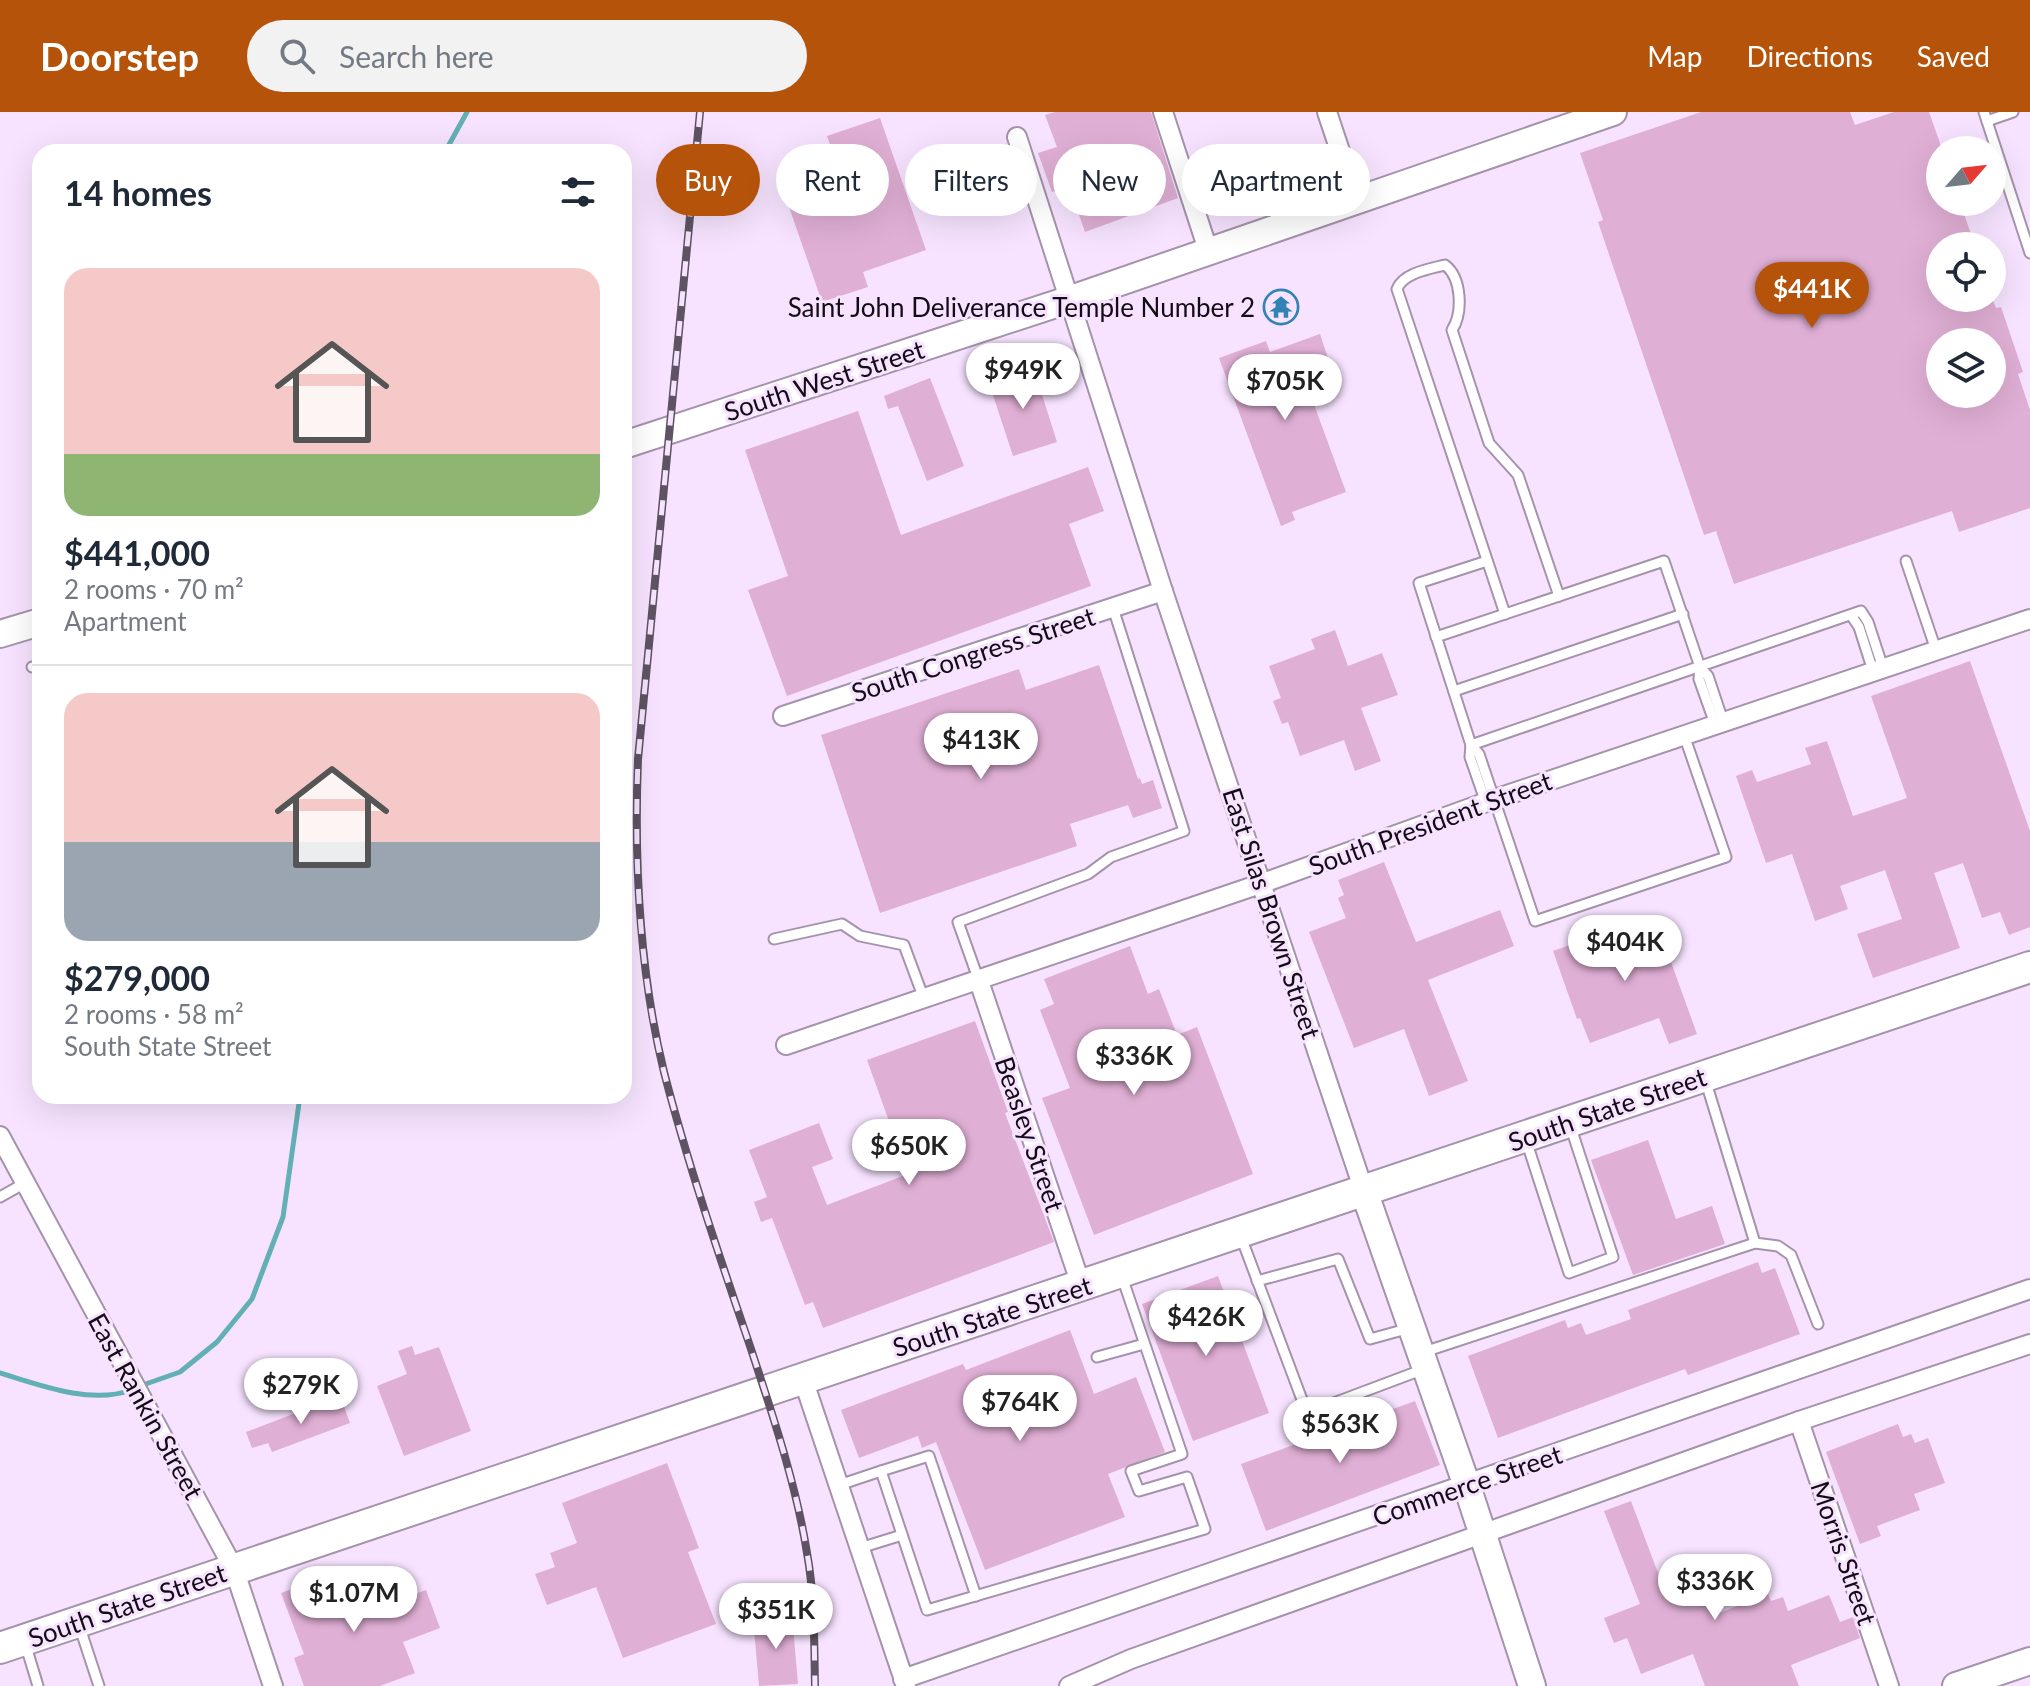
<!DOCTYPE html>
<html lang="en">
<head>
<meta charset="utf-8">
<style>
	:root { --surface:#fff; --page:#f2f2f3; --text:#1f2937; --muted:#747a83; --line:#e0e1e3; --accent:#b45309 }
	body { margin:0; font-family:Lato,sans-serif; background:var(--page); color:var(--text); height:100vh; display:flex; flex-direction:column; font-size:30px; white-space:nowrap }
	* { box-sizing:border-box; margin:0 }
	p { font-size:26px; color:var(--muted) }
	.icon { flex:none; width:44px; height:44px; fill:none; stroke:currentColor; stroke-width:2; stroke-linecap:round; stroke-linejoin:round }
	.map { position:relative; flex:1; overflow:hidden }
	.side { position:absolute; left:32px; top:32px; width:600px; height:960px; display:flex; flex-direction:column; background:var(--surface); border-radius:24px; box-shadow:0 8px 32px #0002 }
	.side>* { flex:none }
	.guide { position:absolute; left:656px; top:32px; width:760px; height:72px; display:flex; gap:16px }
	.needle { width:52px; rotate:62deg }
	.buttons { position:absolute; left:1926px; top:24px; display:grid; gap:16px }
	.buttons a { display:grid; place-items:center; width:80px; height:80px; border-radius:50%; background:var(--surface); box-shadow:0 8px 32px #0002; font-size:40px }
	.price { position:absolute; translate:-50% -68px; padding:0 18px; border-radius:28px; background:#fff; color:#222; font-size:26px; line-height:52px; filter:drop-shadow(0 2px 4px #0008) }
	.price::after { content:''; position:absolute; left:50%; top:48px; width:24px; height:18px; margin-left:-12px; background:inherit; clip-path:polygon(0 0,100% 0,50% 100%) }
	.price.current { background:var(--accent); color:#fff }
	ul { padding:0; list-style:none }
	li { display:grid; align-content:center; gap:16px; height:424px; padding:0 32px }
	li+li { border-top:2px solid var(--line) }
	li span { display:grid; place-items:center; height:248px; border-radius:24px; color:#555 }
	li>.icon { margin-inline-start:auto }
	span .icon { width:144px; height:144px; fill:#fffc; stroke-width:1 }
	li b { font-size:34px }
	h2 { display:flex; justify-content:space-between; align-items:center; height:96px; padding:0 32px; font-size:34px }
	.chip { padding:0 28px; border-radius:36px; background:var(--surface); box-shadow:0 8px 32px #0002; font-size:28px; line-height:72px }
	.chip.current { background:var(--accent); color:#fff }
	header { display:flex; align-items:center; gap:48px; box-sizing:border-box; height:112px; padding:0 40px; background:var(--accent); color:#fff }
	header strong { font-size:38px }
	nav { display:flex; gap:44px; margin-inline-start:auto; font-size:28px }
	.search { width:560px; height:72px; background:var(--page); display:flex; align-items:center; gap:20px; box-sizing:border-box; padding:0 28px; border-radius:44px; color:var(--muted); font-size:30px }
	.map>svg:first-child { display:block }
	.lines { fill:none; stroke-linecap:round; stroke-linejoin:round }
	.stream { stroke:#63afb6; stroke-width:5 }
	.building { fill:#e0afd5; fill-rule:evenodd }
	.lane-casing { stroke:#a593ac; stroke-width:13 }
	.street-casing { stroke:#a593ac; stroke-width:22 }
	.secondary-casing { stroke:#a593ac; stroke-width:30 }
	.primary-casing { stroke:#a593ac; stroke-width:34 }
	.lane { stroke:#fff; stroke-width:9 }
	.street { stroke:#fff; stroke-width:18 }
	.secondary { stroke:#fff; stroke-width:26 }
	.primary { stroke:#fff; stroke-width:30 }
	.rail-casing { stroke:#5e5362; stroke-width:8 }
	.rail { stroke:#f7e3ff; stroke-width:5; stroke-dasharray:15; stroke-linecap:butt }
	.labels { text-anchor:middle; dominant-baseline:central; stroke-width:6; stroke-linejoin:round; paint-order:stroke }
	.poi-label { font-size:26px; fill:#130c15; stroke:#f7e3ff; text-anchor:end }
	.street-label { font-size:26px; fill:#130c15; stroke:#f7e3ff }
</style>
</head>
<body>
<header>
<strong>Doorstep</strong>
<div class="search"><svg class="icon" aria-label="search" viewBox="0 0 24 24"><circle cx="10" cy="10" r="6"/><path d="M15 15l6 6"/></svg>Search here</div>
<nav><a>Map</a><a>Directions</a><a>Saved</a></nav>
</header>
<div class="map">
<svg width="2030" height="1574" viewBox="0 0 2030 1574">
	<rect width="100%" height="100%" fill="#f7e3ff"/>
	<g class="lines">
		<g class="stream">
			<path d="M 445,40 L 467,0"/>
			<path d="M 0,1261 C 39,1273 91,1293 131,1278"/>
			<path d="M 140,1274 L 180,1260 L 217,1230 L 252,1187 L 283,1105 L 300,984"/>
		</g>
	</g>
	<g class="building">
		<path d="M 1055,0 L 1151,0 L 1178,86 L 1085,120 L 1069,74 L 1052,80 L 1038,41 L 1057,35 L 1045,3 Z"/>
		<path d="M 1701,0 L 1850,0 L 1855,13 L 1894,0 L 1929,0 L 1940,31 L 1940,90 L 1960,90 L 1975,134 L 1940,134 L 1940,186 L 1992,186 L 1996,196 L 2001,195 L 2023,260 L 2018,262 L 2030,298 L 2030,396 L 1959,420 L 1952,399 L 1734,472 L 1716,419 L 1704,423 L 1598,110 L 1603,108 L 1580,41 ZM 1940,230 L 1992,230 L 1992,282 L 1940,282 Z"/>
		<path d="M 880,6 L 926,138 L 863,160 L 868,175 L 822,190 L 788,92 L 844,73 L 827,24 Z"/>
		<path d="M 1320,222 L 1331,255 L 1304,265 L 1346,380 L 1292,400 L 1295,408 L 1281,414 L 1219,246 L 1266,229 L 1270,240 Z"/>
		<path d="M 1033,254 L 1057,330 L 1013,344 L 988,268 Z"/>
		<path d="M 930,266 L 964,354 L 927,369 L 898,294 L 888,297 L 884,284 Z"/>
		<path d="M 858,299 L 901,423 L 1088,355 L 1104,399 L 1069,412 L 1091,474 L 787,584 L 748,478 L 788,464 L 745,338 Z"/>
		<path d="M 1335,518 L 1348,554 L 1382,541 L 1398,583 L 1361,596 L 1381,649 L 1355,659 L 1344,628 L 1300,644 L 1288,610 L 1282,612 L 1273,589 L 1281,586 L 1269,554 L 1315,537 L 1311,527 Z"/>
		<path d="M 1970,549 L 2030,719 L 2030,815 L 2009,823 L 2000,800 L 1982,806 L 1963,751 L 1934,761 L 1960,836 L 1873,866 L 1857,822 L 1902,807 L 1885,758 L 1840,774 L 1848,797 L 1815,809 L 1792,742 L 1766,751 L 1736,664 L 1752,658 L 1757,670 L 1811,652 L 1805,636 L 1827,629 L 1853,704 L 1907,686 L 1871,584 Z"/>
		<path d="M 1099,553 L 1138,667 L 1140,666 L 1142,672 L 1153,668 L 1162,696 L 1133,706 L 1128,693 L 1070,712 L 1077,734 L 880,801 L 821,623 L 1019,557 L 1026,578 Z"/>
		<path d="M 1384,750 L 1416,830 L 1500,798 L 1514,834 L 1428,868 L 1468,969 L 1429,984 L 1404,917 L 1354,936 L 1309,820 L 1346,806 L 1338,786 L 1344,783 L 1338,768 Z"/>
		<path d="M 1654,803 L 1697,922 L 1669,932 L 1659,906 L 1590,931 L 1580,906 L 1577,907 L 1553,839 Z"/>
		<path d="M 1130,834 L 1148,882 L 1159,877 L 1177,923 L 1197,915 L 1253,1062 L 1094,1123 L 1042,986 L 1070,976 L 1040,898 L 1054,892 L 1044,867 Z"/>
		<path d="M 975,909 L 1008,1000 L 1005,1001 L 1054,1130 L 823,1216 L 813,1190 L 805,1193 L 772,1106 L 761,1110 L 754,1090 L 767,1085 L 749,1038 L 819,1011 L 833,1047 L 812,1055 L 827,1093 L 908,1062 L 867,948 Z"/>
		<path d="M 1648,1028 L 1676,1107 L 1712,1094 L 1725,1132 L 1633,1163 L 1591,1048 Z"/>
		<path d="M 1758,1150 L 1762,1161 L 1775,1156 L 1800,1222 L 1688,1263 L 1685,1257 L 1498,1326 L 1468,1244 L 1565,1208 L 1568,1216 L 1581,1211 L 1586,1223 L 1631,1207 L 1628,1198 Z"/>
		<path d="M 1218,1164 L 1269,1301 L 1193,1329 L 1142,1192 Z"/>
		<path d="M 1070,1218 L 1094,1282 L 1136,1265 L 1165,1340 L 1108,1362 L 1125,1405 L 985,1458 L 936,1330 L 922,1336 L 918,1324 L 859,1346 L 841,1298 L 963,1252 L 966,1258 Z"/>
		<path d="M 412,1234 L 415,1243 L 439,1235 L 471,1319 L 404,1344 L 377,1274 L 407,1262 L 398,1239 Z"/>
		<path d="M 340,1284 L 350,1311 L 272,1340 L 268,1331 L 252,1336 L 246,1320 Z"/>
		<path d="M 1415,1289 L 1440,1353 L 1266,1419 L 1241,1352 Z"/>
		<path d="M 1898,1312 L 1903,1325 L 1911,1322 L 1915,1331 L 1928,1326 L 1945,1371 L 1914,1382 L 1920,1398 L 1877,1414 L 1881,1424 L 1860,1432 L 1826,1340 Z"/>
		<path d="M 667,1351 L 699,1436 L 688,1440 L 716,1512 L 623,1546 L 596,1475 L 547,1493 L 535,1462 L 555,1455 L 550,1441 L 577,1431 L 562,1391 Z"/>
		<path d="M 1631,1389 L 1661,1469 L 1699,1455 L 1717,1502 L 1768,1482 L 1771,1489 L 1783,1485 L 1788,1499 L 1829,1483 L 1840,1510 L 1853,1505 L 1860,1526 L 1791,1553 L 1799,1574 L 1705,1574 L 1693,1542 L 1641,1562 L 1627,1526 L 1614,1531 L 1604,1506 L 1640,1492 L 1604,1399 Z"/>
		<path d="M 345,1457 L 362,1501 L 426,1478 L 440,1516 L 403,1530 L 415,1561 L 380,1574 L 304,1574 L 294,1546 L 304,1542 L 281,1481 Z"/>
		<path d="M 792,1503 L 798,1572 L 759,1574 L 753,1506 Z"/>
	</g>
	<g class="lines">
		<g class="lane-casing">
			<g id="lane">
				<path d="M 1984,0 L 2030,141"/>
				<path d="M 1987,9 L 2013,0"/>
				<path d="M 1487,449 L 1419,471 L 1471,633 L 1861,499 L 1868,510 L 1883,556"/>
				<path d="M 1906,449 L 1936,538"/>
				<path d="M 1505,502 L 1397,177 C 1403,161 1429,157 1445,153 C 1462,166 1463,201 1452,218 L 1489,331 L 1518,363 L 1559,484"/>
				<path d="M 1851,503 L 1859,515 L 1873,559"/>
				<path d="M 1436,525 L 1664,449 L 1700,555 L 1708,564 L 1723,609"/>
				<path d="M 32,555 L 40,553"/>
				<path d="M 1700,555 L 1699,567 L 1715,612"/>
				<path d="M 1454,579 L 1683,502"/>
				<path d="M 1471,633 L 1479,642 L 1535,809 L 1726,745 L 1684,623"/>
				<path d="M 1471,633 L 1470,645 L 1486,691"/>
				<path d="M 774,827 L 842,812 L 860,824 L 904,833 L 924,887"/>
				<path d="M 979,869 L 958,810 L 1088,762 L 1111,745 L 1184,719 L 1113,496"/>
				<path d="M 1705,967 L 1755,1131 L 1778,1134 L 1791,1143 L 1818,1212"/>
				<path d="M 1526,1028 L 1569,1161 L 1613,1145 L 1570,1013"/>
				<path d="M 0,1085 L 25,1071"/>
				<path d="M 1241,1125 L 1307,1301 L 1424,1257"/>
				<path d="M 1257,1169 L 1338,1147 L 1370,1227 L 1410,1216"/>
				<path d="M 1424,1240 L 1755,1131"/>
				<path d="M 1097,1245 L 1144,1232"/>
				<path d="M 881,1359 L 929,1344 L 976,1484"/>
				<path d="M 839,1373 L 881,1359 L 927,1498 L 1205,1417 L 1187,1365 L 1139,1379 L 1131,1359 L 1182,1342 L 1122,1165"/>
				<path d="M 860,1436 L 902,1423"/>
				<path d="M 79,1513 L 99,1574"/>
				<path d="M 25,1531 L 38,1574"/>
			</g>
		</g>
		<g class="street-casing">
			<g id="street">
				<path d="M 1163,0 L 1208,138"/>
				<path d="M 1327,0 L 1356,87"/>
				<path d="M 1017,25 L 1163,479 L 1364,1079"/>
				<path d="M 783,604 L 1163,479"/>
				<path d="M 979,869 L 1082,1176"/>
				<path d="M 786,933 L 1263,771 L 1495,687 L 2030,507"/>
				<path d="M 0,1024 L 234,1457 L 273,1574"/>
				<path d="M 802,1264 L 906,1574"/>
				<path d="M 1799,1309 L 1889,1574"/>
				<path d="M 903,1567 L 2030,1177"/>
				<path d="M 1069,1574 L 1131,1547 L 1799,1309 L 2030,1232"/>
			</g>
		</g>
		<g class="secondary-casing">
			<g id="secondary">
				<path d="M 624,333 L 1068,188 L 1613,0"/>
				<path d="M 0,522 L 40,510"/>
				<path d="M 1364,1079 L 1467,1374 L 1532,1574"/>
				<path d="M 1956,1574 L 2030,1549"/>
			</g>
		</g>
		<g class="primary-casing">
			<path id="primary" d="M 0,1536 L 2030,855"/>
		</g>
		<use href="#lane" class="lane"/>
		<use href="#street" class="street"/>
		<use href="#secondary" class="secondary"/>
		<use href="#primary" class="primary"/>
		<g class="rail-casing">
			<path id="rail" d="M 700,0 L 638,647 C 634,751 639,858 664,960 C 688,1053 720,1146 751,1237 C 773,1304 796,1372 807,1441 C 815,1485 814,1530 815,1574"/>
		</g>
		<use href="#rail" class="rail"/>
	</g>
	<defs>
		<g id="temple-ring" transform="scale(1.8)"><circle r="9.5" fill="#f7e3ff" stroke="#3183b3" stroke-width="1.5"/><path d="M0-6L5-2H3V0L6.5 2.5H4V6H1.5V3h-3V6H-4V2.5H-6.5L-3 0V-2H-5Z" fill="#3183b3"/></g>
	</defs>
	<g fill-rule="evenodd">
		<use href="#temple-ring" x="1281" y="195"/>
	</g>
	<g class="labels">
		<g class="poi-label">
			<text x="1255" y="195">Saint John Deliverance Temple Number 2</text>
		</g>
		<g class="street-label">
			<text transform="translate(824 268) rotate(-18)">South West Street</text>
			<text transform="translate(973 542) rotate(-18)">South Congress Street</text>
			<text transform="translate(1430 711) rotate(-20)">South President Street</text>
			<text transform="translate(1272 801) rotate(72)">East Silas Brown Street</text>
			<text transform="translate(1607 997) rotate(-19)">South State Street</text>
			<text transform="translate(1030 1022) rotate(71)">Beasley Street</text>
			<text transform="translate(992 1204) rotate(-18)">South State Street</text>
			<text transform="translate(146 1294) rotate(61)">East Rankin Street</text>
			<text transform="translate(1467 1373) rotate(-19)">Commerce Street</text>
			<text transform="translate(1844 1441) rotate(71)">Morris Street</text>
			<text transform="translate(127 1493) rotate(-19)">South State Street</text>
		</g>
	</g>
</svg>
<div class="buttons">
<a><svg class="needle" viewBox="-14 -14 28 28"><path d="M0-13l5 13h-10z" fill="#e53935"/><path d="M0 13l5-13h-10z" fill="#747a83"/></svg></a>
<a><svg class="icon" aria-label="locate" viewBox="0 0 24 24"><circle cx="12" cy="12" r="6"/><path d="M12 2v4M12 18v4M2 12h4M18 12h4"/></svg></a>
<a><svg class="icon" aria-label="layers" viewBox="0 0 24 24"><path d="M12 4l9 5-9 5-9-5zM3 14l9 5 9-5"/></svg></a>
</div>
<b class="price current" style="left:1812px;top:218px">$441K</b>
<b class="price" style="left:1023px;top:299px">$949K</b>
<b class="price" style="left:1285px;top:310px">$705K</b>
<b class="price" style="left:981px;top:669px">$413K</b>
<b class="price" style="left:1625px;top:871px">$404K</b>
<b class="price" style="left:1134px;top:985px">$336K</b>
<b class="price" style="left:909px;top:1075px">$650K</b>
<b class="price" style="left:1206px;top:1246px">$426K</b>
<b class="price" style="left:301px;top:1314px">$279K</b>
<b class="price" style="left:1020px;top:1331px">$764K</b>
<b class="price" style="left:1340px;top:1353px">$563K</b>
<b class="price" style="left:1715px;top:1510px">$336K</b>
<b class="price" style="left:354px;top:1522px">$1.07M</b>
<b class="price" style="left:776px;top:1539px">$351K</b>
<div class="guide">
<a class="chip current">Buy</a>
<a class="chip">Rent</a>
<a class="chip">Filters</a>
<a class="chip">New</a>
<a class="chip">Apartment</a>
</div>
<section class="side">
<h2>14 homes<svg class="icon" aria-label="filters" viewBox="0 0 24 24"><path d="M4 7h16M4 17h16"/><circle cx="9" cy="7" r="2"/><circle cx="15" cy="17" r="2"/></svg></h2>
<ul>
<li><span style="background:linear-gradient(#f6c9c9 75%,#8fb573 0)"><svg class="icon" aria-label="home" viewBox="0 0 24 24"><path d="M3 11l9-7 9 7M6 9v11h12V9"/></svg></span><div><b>$441,000</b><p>2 rooms · 70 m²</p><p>Apartment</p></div></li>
<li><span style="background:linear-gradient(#f6c9c9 60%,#9aa5b1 0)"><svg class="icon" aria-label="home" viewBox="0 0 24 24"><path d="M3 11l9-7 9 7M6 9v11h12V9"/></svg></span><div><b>$279,000</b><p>2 rooms · 58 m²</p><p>South State Street</p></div></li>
</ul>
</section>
</div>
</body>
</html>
